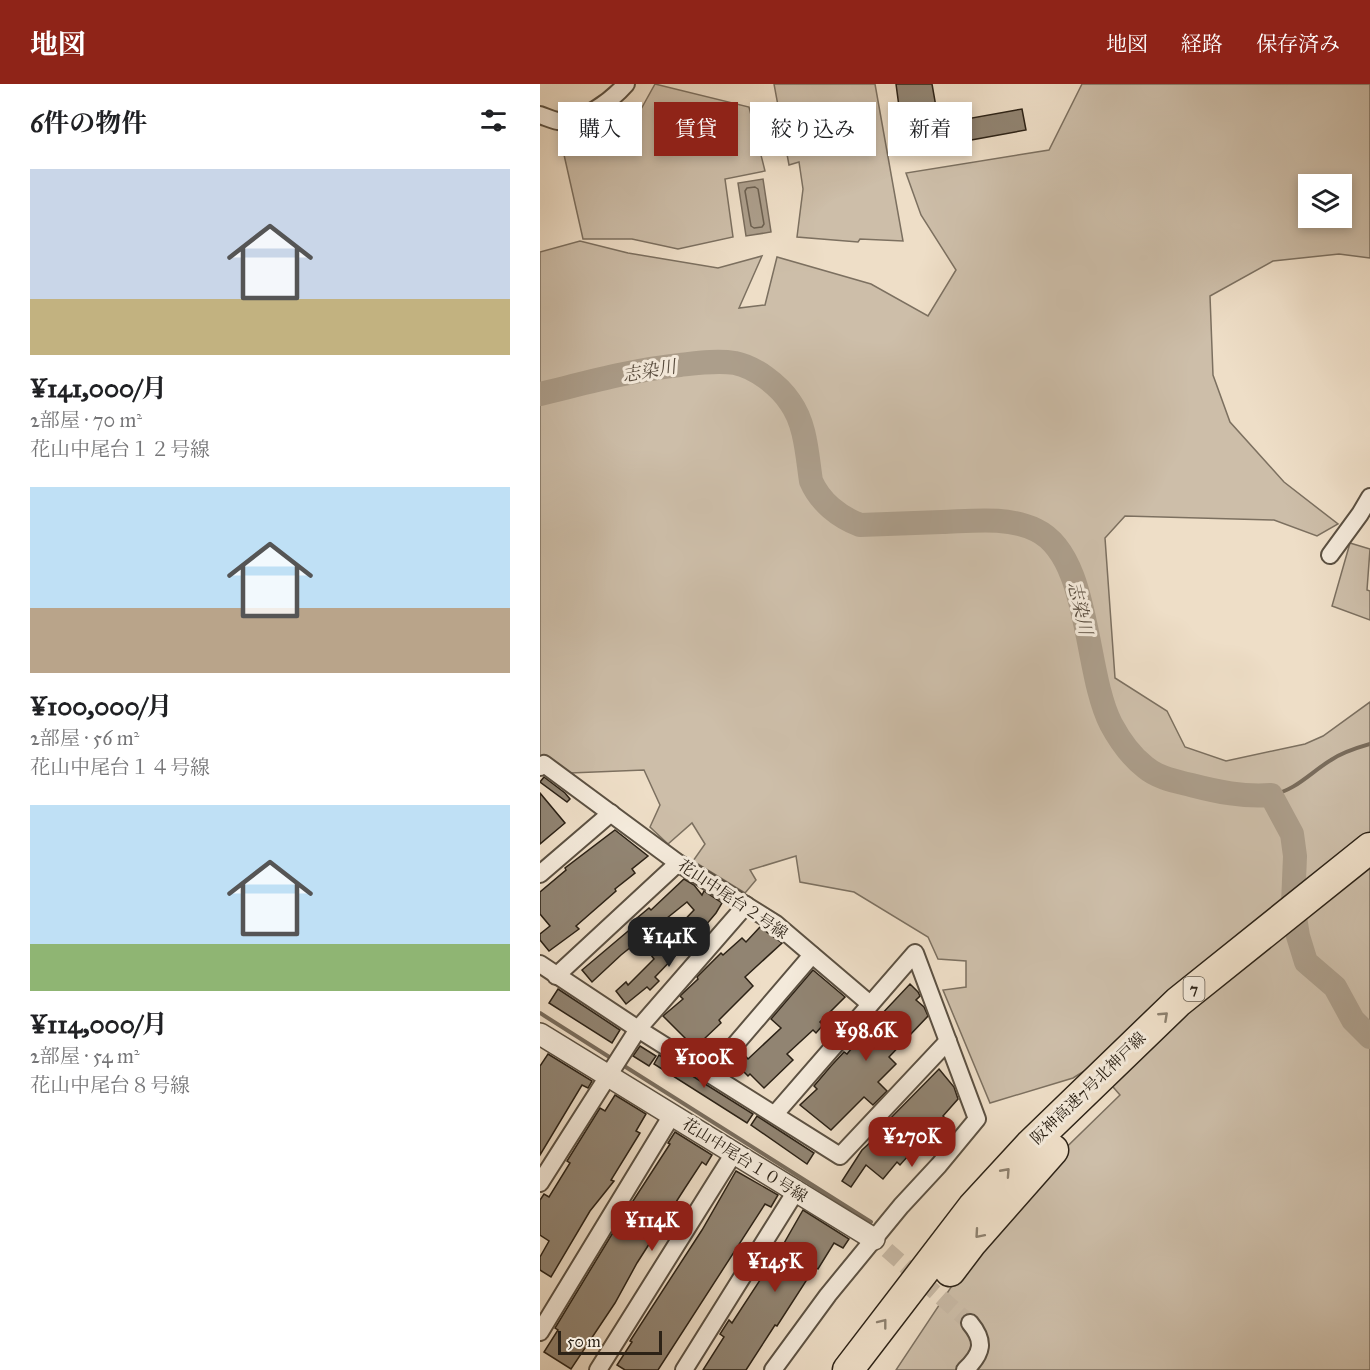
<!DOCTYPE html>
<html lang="ja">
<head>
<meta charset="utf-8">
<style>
	:root { --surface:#fff; --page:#f2f2f2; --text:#202124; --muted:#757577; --accent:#8f2418 }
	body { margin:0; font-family:"IM FELL Great Primer","Noto Serif JP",serif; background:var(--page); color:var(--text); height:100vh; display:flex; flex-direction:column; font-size:22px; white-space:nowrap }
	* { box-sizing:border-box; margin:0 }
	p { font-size:20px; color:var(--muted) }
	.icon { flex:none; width:33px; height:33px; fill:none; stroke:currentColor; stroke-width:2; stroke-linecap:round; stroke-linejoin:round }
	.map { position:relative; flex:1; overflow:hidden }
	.side { display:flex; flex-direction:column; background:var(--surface); width:540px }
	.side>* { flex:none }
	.top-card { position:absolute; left:18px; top:18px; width:570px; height:54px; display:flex; gap:12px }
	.tools { position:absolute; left:758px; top:90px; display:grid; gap:12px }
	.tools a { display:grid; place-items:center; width:54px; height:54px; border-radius:0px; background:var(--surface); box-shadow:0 3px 9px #0003; font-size:30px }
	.scale { position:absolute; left:18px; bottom:15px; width:104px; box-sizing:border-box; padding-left:6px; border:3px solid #2c2216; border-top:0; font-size:16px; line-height:21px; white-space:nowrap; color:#2c2216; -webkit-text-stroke:4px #f4eadb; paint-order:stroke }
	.price { position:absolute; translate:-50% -51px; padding:0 14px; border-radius:12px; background:var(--accent); color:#fff; font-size:20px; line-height:39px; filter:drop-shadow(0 2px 3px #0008) }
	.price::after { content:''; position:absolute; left:50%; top:36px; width:18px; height:14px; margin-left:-9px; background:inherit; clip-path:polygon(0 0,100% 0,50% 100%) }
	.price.active { background:#222; color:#fff }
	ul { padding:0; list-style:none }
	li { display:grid; align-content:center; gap:12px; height:318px; padding:0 30px }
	li span { display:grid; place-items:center; height:186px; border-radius:0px; color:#555 }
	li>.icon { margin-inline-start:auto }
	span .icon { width:108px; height:108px; fill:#fffc; stroke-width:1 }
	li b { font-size:26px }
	h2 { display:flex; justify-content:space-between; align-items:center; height:72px; padding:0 30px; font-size:26px }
	.tag { padding:0 21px; border-radius:0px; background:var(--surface); box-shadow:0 3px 9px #0003; font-size:21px; line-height:54px }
	.tag.active { background:var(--accent); color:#fff }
	header { display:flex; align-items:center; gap:36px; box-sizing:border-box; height:84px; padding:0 30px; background:var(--accent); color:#fff }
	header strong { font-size:28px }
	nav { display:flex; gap:33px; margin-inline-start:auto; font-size:21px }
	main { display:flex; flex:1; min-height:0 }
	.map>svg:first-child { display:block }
	.green { fill:#cdbea9; stroke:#7c7060; stroke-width:1.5; fill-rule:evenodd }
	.water { fill:#ac9e8b; stroke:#796c5c; stroke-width:1.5 }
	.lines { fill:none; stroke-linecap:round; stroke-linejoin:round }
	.shore { stroke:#6c6050; stroke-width:1.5 }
	.stream { stroke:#796c5c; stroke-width:4 }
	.river { stroke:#ac9e8b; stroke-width:24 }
	.building { fill:#918472; stroke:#2c2216; stroke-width:1.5 }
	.minor-tunnel { stroke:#c7b8a4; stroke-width:16; stroke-dasharray:16 8; stroke-linecap:butt }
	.minor-casing { stroke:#5c5142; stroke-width:20 }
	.tertiary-casing { stroke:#5c5142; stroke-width:24 }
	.motorway-casing { stroke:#2c2216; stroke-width:33 }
	.minor { stroke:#f4eadb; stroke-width:16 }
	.tertiary { stroke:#f4eadb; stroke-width:21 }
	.motorway { stroke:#eedec7; stroke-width:30 }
	.oneway { stroke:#8d806e }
	.labels { text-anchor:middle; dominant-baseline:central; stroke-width:6; stroke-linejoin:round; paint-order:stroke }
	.shield { fill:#f4eadb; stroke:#685e51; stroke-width:1.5 }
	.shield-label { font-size:15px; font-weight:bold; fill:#2c2216 }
	.street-label { font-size:16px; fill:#2c2216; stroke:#f4eadb }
	.water-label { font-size:18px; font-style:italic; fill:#594d3f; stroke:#f4eadb }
</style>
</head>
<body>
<header>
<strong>地図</strong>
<nav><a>地図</a><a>経路</a><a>保存済み</a></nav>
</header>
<main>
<section class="side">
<h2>6件の物件<svg class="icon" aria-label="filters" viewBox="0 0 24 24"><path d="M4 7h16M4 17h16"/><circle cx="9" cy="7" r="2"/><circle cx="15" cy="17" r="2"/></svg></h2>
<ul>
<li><span style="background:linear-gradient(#c9d6e8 70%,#c2b280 0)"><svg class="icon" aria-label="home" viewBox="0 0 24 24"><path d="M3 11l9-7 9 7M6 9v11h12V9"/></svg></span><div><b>¥141,000/月</b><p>2部屋 · 70 m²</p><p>花山中尾台１２号線</p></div></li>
<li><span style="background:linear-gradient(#bfe0f5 65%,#b9a48a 0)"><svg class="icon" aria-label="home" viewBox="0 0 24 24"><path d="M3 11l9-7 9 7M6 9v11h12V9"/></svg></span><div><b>¥100,000/月</b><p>2部屋 · 56 m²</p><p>花山中尾台１４号線</p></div></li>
<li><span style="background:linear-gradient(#bfe0f5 75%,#8fb573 0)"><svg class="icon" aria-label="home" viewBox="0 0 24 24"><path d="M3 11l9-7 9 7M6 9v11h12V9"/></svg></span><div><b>¥114,000/月</b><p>2部屋 · 54 m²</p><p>花山中尾台８号線</p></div></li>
</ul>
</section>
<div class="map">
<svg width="830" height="1286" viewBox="0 0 830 1286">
	<rect width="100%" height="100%" fill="#eedec7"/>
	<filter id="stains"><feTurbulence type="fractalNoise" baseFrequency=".00333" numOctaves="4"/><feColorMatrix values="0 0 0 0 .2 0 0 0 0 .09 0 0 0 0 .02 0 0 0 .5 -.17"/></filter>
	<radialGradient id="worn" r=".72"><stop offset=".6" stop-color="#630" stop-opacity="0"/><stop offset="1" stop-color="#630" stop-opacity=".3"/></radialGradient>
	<g class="green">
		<path d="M 115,0 L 209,23 L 225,87 L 185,95 L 193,153 L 138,165 L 92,155 L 43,155 L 22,62 L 95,36 Z"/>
		<path d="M 234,0 L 335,0 L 363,157 L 320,155 L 318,158 L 257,153 L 263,105 L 259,78 L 249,81 Z"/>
		<path d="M 542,0 L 830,0 L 830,174 L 799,170 L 733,177 L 670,212 L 673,291 L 690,338 L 744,398 L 798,440 L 777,452 L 734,436 L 585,432 L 565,454 L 575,594 L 627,627 L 645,663 L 686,677 L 765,660 L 783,652 L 830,618 L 830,1286 L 356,1286 L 463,1125 L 580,1011 L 554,981 L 533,994 L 450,1019 L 403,906 L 426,903 L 426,877 L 398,875 L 388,853 L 314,808 L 260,798 L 256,772 L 210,786 L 216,796 L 205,809 L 153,777 L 165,760 L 152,739 L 128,760 L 110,743 L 120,721 L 104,686 L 30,689 L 5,672 L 0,675 L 0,168 L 40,157 L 88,169 L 178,184 L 222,172 L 199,224 L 225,221 L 237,173 L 331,200 L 388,232 L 416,186 L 381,131 L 366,89 L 509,66 ZM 768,100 L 801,100 L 801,134 L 768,134 Z"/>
		<path d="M 810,459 L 830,465 L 827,506 L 830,507 L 830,536 L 792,522 Z"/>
	</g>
	<path class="water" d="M 223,95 L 231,148 L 206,152 L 198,99 Z"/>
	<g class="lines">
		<path class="shore" d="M 215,103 L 218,105 L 224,140 L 222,143 L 214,144 L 211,142 L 205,107 L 207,104 Z"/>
		<g class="stream">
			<path d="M 731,711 C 755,707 771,688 791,676 C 803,668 816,664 830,660"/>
			<path d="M 0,929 L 74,976"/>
			<path d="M 81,980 L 331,1138"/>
		</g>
		<path class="river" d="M 0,310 C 46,299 92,286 140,281 C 157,279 177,276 195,279 C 215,283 239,301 250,318 C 266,340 267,371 271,397 C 280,418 299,433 320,441 C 347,440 374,439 402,438 C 432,437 467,432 496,446 C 551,472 544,588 571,640 C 579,655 591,672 605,683 C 618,694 635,697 651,701 C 678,708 703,713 731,711 L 752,750 L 755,772 L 753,820 L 758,852 L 766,878 L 795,903 L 813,936 L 830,953"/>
	</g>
	<g class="building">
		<path d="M 356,0 L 392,0 L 399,40 L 482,25 L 486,46 L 365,68 Z"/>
		<path d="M 4,693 L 25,709 L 30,715 L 27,718 L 0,698 Z"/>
		<path d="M 0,709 L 25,739 L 0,760 Z"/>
		<path d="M 75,746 L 108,772 L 92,785 L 95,789 L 75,805 L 76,807 L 36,842 L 39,845 L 9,867 L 0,856 L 0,850 L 10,842 L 0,830 L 0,808 L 26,786 L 25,784 Z"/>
		<path d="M 144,795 L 154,801 L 162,811 L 164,807 L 182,819 L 176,829 L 160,848 L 159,847 L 115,893 L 119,897 L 110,906 L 107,903 L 86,920 L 76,907 L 86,898 L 88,901 L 114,875 L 111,871 L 154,826 L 147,818 L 81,871 L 52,898 L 42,886 L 100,837 L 97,834 L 109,824 L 111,826 Z"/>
		<path d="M 220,843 L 242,859 L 205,893 L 213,902 L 179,936 L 181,939 L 163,956 L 166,959 L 158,967 L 123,932 L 143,915 L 140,912 L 158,895 L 157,893 L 181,869 L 183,871 L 202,854 L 206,858 Z"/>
		<path d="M 273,886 L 305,913 L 280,938 L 283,941 L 276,949 L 273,946 L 247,970 L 253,976 L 224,1004 L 210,990 L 208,992 L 194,978 L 202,968 L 208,975 L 241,944 L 231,935 Z"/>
		<path d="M 370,900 L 378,908 L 380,912 L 376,916 L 384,923 L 388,932 L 349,973 L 356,980 L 338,998 L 347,1007 L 333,1021 L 324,1013 L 291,1046 L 260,1021 L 277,1005 L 274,1002 L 291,982 L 304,968 L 307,970 L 328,945 L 326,943 L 336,933 L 338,934 Z"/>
		<path d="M 18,905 L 80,946 L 72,959 L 9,919 Z"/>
		<path d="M 100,962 L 116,972 L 109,982 L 93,972 Z"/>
		<path d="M 8,970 L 52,997 L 48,1004 L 42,1001 L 0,1071 L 0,982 Z"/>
		<path d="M 119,971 L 213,1030 L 207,1039 L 114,980 Z"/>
		<path d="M 399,985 L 414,1003 L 418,1015 L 403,1032 L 406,1035 L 378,1065 L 376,1063 L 360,1081 L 357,1078 L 343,1095 L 326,1081 L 311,1103 L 302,1097 L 322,1066 L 335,1054 L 333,1052 Z"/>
		<path d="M 75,1011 L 106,1030 L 96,1047 L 100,1049 L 71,1096 L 74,1097 L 50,1127 L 11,1193 L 0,1186 L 0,1173 L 9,1157 L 0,1151 L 0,1116 L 4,1110 L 9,1113 L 30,1079 L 27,1077 L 60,1024 L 65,1027 Z"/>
		<path d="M 217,1032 L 274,1069 L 267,1080 L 211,1041 Z"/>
		<path d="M 135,1048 L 172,1071 L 166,1081 L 162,1078 L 145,1104 L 97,1179 L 75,1219 L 31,1285 L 4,1268 L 18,1246 L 15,1244 L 80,1137 L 130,1060 L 128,1059 Z"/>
		<path d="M 196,1087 L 238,1111 L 231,1123 L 225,1120 L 118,1286 L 85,1286 L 77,1281 L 92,1258 L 90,1257 L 162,1146 Z"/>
		<path d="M 263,1126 L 309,1155 L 303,1164 L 294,1159 L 278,1185 L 275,1183 L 237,1242 L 235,1241 L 206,1286 L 163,1286 L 184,1253 L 180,1250 L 189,1236 L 192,1239 L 224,1190 L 228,1192 L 246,1163 L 243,1161 Z"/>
	</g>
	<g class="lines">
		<path class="minor-tunnel" d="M 347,1166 L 430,1239"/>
		<g class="minor-casing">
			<g id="minor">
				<path d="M 0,31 C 6,33 12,36 18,37 C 41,40 72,16 86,0"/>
				<path d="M 790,471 L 820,430 L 830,413"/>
				<path d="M 0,683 L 4,680 L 138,779 L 236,840 L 330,920"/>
				<path d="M 0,790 L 71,729"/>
				<path d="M 0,880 L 98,945 L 300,1072 L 408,957"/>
				<path d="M 16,892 L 138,779"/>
				<path d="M 170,990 L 272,871"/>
				<path d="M 0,1099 L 98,945 L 206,821"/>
				<path d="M 0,1248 L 132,1031"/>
				<path d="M 58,1286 L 194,1069"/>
				<path d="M 144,1286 L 256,1107"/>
				<path d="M 233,1286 L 288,1211 L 361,1122 L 399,1081 L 437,1035 L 375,869 L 235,1030"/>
				<path d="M 425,1286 C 443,1269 445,1257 430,1239"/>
			</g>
		</g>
		<g class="tertiary-casing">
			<path id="tertiary" d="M 0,950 L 334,1155"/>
		</g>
		<g class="motorway-casing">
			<g id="motorway">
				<path d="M 410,1187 L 432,1158 L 513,1066"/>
				<path d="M 308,1286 L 433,1123 L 491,1060 L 638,918 L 830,764"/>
			</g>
		</g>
		<use href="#minor" class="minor"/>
		<use href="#tertiary" class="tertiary"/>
		<use href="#motorway" class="motorway"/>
	</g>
	<defs><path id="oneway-chevron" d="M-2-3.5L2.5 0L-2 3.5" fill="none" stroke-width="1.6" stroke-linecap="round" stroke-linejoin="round" transform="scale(1.5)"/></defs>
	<g class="oneway">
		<use href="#oneway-chevron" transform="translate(624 932) rotate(-43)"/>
		<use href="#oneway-chevron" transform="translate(466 1088) rotate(-48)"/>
		<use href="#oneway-chevron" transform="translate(439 1150) rotate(131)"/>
		<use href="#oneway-chevron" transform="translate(343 1239) rotate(-52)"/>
	</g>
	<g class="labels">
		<rect class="shield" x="643.5" y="893" width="21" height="24" rx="4.5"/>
		<g class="shield-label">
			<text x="654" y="905">7</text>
		</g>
		<g class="street-label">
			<text transform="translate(193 815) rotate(34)">花山中尾台２号線</text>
			<text transform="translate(548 1004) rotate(-44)">阪神高速7号北神戸線</text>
			<text transform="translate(205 1076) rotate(32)">花山中尾台１０号線</text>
		</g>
		<g class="water-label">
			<text transform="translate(109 287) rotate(-10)">志染川</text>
			<text transform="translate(540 524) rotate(77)">志染川</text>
		</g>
	</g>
	<rect width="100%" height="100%" filter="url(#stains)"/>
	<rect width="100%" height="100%" fill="url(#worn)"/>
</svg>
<div class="tools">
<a><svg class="icon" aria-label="layers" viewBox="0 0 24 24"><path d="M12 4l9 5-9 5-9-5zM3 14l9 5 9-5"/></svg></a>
</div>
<div class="scale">50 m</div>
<b class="price active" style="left:129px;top:884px">¥141K</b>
<b class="price" style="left:326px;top:978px">¥98.6K</b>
<b class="price" style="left:164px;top:1005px">¥100K</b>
<b class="price" style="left:372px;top:1084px">¥270K</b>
<b class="price" style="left:112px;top:1168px">¥114K</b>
<b class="price" style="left:235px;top:1209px">¥145K</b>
<div class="top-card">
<a class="tag">購入</a>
<a class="tag active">賃貸</a>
<a class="tag">絞り込み</a>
<a class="tag">新着</a>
</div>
</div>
</main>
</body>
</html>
